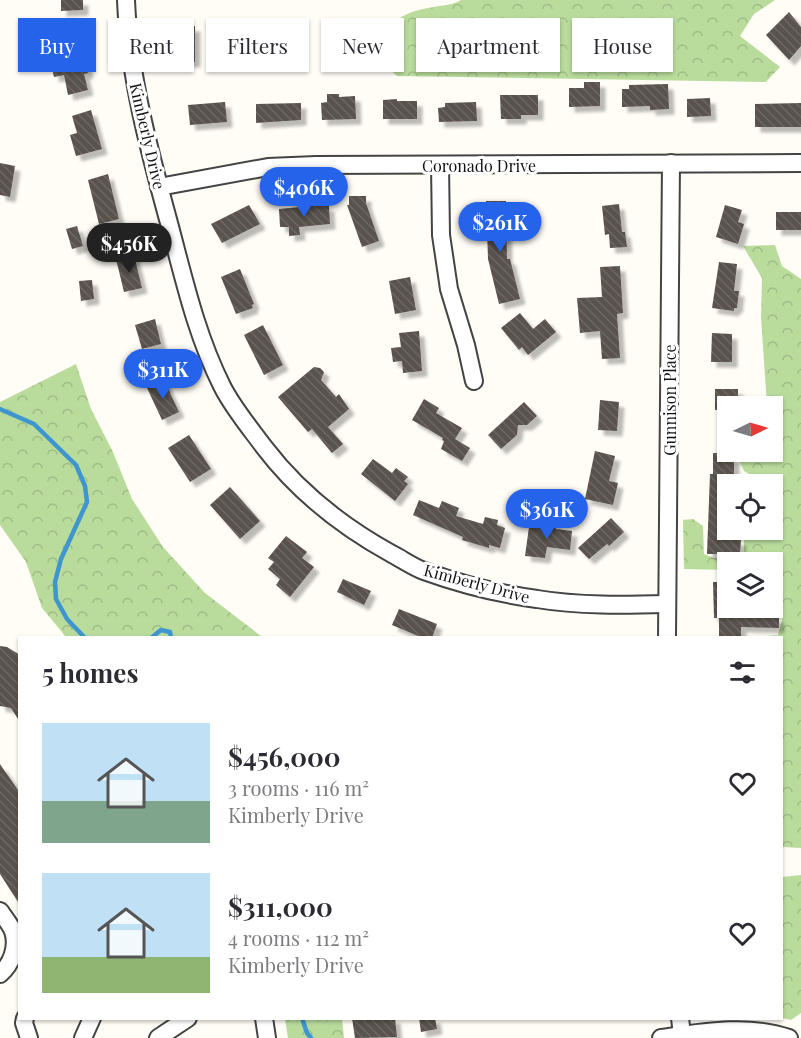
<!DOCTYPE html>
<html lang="en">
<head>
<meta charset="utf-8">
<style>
	:root { --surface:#fff; --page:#f7f7f7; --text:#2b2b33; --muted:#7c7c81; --accent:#2563eb }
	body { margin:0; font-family:"Playfair Display",serif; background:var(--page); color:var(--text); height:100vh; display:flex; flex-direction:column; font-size:22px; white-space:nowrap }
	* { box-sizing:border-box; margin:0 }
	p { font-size:20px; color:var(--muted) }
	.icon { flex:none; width:33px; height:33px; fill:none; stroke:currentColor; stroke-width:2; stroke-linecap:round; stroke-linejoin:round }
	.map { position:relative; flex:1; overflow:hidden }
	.details { position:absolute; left:18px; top:636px; width:765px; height:384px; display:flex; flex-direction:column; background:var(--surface); border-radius:0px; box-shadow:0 2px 4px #0004 }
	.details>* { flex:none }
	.hud { position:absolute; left:18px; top:18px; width:765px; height:54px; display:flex; gap:12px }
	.needle { width:39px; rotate:85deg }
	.tools { position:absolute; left:717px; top:396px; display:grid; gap:12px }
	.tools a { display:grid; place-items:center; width:66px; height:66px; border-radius:0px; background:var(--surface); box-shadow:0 2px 4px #0004; font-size:30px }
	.price { position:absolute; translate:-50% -51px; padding:0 14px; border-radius:21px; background:var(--accent); color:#fff; font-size:20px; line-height:39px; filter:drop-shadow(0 2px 3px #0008) }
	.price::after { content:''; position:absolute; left:50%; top:36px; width:18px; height:14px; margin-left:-9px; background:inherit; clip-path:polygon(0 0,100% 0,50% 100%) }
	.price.active { background:#222; color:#fff }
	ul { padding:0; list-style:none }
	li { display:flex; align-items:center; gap:18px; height:150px; padding:0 24px }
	li span { display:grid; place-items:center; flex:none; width:168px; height:120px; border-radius:0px; color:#555 }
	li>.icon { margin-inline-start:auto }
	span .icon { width:72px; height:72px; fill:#fffc; stroke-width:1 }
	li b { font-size:26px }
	h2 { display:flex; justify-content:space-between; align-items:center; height:72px; padding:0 24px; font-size:26px }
	.tag { padding:0 21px; border-radius:0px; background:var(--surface); box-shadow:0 2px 4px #0004; font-size:21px; line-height:54px }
	.tag.active { background:var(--accent); color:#fff }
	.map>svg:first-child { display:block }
	.forest { fill:url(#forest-crowns) }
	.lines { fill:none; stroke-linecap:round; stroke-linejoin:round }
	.stream { stroke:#3f96cf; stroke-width:4.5 }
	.building { fill:url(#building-back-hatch); filter:url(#shadow) }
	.minor-casing { stroke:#444; stroke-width:20 }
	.minor { stroke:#fff; stroke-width:16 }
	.labels { text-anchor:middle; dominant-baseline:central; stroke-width:6; stroke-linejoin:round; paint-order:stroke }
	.street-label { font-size:16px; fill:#111; stroke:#fff }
</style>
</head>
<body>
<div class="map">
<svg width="801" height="1038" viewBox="0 0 801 1038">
	<defs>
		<pattern id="forest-crowns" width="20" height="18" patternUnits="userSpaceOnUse" patternTransform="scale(1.5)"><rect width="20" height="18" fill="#b9dc9c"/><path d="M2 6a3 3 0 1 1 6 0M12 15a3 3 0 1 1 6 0" fill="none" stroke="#9ebc85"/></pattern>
		<pattern id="building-back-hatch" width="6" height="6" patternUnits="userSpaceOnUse" patternTransform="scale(1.5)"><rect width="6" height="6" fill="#5a524d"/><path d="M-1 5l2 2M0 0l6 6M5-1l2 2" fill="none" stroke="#6d6662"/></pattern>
		<filter id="shadow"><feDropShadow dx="5.5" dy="5.5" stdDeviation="1.5" flood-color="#0004"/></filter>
	</defs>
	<rect width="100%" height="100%" fill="#fffdf5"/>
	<g class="forest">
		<path d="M 461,0 L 775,0 L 754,14 L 740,36 L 780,67 L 766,82 L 397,76 L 384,64 C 381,25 396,13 434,7 C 443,5 453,5 461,0 Z"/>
		<path d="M 775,245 L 782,266 L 801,279 L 801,848 L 782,847 L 782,638 L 751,637 L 778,635 L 782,620 L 782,570 L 773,569 L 772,562 L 728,562 L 727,570 L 684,569 L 683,520 L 693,519 L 703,526 L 704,554 L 714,558 L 742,558 L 744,551 L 744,530 L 772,530 L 772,484 L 755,484 L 753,476 L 744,471 L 735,452 L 772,452 L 772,406 L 767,406 L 761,317 L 762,278 L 743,246 Z"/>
		<path d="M 76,364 L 91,409 L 113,452 L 132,499 L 163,547 L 205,593 L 262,637 L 66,637 L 42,608 L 26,562 L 0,525 L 0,402 Z"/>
		<path d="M 801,875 L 801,1013 L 791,1020 L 782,1018 L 782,877 Z"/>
		<path d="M 285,1019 L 342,1019 L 344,1038 L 288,1038 Z"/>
	</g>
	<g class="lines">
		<g class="stream">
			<path d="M 0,409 L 34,424 L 76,465 L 85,486 L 87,502 L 61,559 L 55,582 L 56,599 L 67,619 L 85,638"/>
			<path d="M 151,638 L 161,630 L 170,632 L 171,638"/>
			<path d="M 302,1018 L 307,1033 L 311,1038"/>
		</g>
	</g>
	<g class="building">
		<path d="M 61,0 L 83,0 L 83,10 L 61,11 Z"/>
		<path d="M 789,12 L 801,27 L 801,46 L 789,60 L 766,35 Z"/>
		<path d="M 173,26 L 195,26 L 195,62 L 175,62 Z"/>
		<path d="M 81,45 L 88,73 L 84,74 L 88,90 L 68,95 L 64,75 L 54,77 L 51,64 L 59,62 L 57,51 Z"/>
		<path d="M 584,82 L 600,82 L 600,106 L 569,107 L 569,88 L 584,88 Z"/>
		<path d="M 668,84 L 669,109 L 650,110 L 650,106 L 622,107 L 622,89 L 629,89 L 629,85 Z"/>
		<path d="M 327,94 L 339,94 L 339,97 L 355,96 L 356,119 L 322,120 L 321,103 L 327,102 Z"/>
		<path d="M 500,95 L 538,95 L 538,115 L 521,115 L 521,119 L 501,119 Z"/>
		<path d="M 710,98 L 711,116 L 687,117 L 687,99 Z"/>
		<path d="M 397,99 L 397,101 L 417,101 L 417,119 L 383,119 L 383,100 Z"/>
		<path d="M 225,102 L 227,122 L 190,125 L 188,105 Z"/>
		<path d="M 476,102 L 477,121 L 439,122 L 438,108 L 445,107 L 445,103 Z"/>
		<path d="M 301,103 L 301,120 L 256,123 L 256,104 Z"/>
		<path d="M 801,103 L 801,127 L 755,127 L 755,104 Z"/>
		<path d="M 91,110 L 102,149 L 76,156 L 70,135 L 77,133 L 72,116 Z"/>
		<path d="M 0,163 L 15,166 L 10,197 L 0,195 Z"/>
		<path d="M 108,174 L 119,219 L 99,224 L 88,180 Z"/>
		<path d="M 349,196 L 366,196 L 366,203 L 379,241 L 362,247 L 347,205 L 349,205 Z"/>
		<path d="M 486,201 L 506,201 L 507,259 L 510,259 L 520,299 L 499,304 L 488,259 Z"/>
		<path d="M 619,204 L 622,232 L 625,232 L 627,247 L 610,248 L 609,234 L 605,235 L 602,206 Z"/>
		<path d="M 249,205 L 260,224 L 222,243 L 211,224 Z"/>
		<path d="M 320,205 L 329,206 L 330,224 L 299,227 L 300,235 L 289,236 L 289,227 L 280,227 L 279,209 Z"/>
		<path d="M 725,205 L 742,210 L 738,222 L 744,224 L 738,244 L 716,237 Z"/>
		<rect x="776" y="212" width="25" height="18"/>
		<path d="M 77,226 L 83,246 L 72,249 L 66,229 Z"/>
		<path d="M 134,255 L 142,288 L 124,292 L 116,259 Z"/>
		<path d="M 719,262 L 737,264 L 734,291 L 739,291 L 737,308 L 734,308 L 734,311 L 712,308 Z"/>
		<path d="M 620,266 L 623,313 L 617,314 L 620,358 L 602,359 L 600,331 L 580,333 L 577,298 L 602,297 L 600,267 Z"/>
		<path d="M 240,269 L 254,304 L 252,305 L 253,308 L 236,314 L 221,277 Z"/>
		<path d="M 410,277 L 416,310 L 395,314 L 389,281 Z"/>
		<path d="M 92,280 L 94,299 L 81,301 L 79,281 Z"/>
		<path d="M 520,313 L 533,329 L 545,319 L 556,332 L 528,355 L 522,347 L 519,350 L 501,328 Z"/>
		<path d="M 155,319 L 161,344 L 142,349 L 135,325 Z"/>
		<path d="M 263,325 L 283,365 L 264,375 L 244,335 Z"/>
		<path d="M 419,331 L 422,371 L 403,373 L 402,361 L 393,362 L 391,348 L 401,347 L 399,333 Z"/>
		<path d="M 712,333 L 732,334 L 732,362 L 711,362 Z"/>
		<path d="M 314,367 L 320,368 L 324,372 L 321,380 L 336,397 L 339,394 L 349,409 L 328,427 L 343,444 L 332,453 L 312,429 L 308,432 L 278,397 Z"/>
		<path d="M 164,380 L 179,412 L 162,420 L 147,388 Z"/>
		<path d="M 715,389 L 738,389 L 738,406 L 728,406 L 728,410 L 715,410 Z"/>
		<path d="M 424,399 L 439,408 L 436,413 L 462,428 L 455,439 L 470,448 L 462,461 L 441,449 L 444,441 L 442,440 L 443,438 L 412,420 Z"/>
		<path d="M 600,400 L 619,402 L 617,431 L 598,430 Z"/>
		<path d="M 524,402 L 537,416 L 527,425 L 518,425 L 517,435 L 501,449 L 488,435 Z"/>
		<path d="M 189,435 L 211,469 L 190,482 L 168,448 Z"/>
		<path d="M 595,451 L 615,456 L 609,481 L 618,483 L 613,505 L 585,499 Z"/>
		<path d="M 713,453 L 726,453 L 726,457 L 734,457 L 734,484 L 728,484 L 727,522 L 728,530 L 733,530 L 733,540 L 741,540 L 740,554 L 707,554 L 710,474 L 713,474 Z"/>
		<path d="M 373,459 L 392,473 L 396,468 L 408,477 L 404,481 L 408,484 L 395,501 L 361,474 Z"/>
		<path d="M 230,487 L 260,521 L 240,539 L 210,505 Z"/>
		<path d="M 419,500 L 439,508 L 442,501 L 459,508 L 456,516 L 483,524 L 485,517 L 498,520 L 497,525 L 505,528 L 500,548 L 489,545 L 489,548 L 462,540 L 463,537 L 413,515 Z"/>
		<path d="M 611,518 L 624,532 L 609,546 L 607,544 L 589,559 L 578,548 Z"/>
		<path d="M 541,522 L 557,524 L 556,529 L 572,531 L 570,550 L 547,547 L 545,558 L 525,556 L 529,527 L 540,528 Z"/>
		<path d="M 286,536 L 307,552 L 302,558 L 314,567 L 290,597 L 276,585 L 280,579 L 268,569 L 274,562 L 268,558 Z"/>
		<path d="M 343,579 L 371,591 L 364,605 L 337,592 Z"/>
		<path d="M 713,582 L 728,582 L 728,608 L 734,608 L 734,616 L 779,617 L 779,628 L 741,627 L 741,638 L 719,638 L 719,618 L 714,618 Z"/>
		<path d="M 399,609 L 437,624 L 432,638 L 423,638 L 392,625 Z"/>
		<path d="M 0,646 L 7,647 L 20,655 L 20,722 L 11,708 L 0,706 Z"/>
		<path d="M 0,764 L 20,793 L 20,905 L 0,874 Z"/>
		<path d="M 352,1018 L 395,1018 L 397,1037 L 355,1038 Z"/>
		<path d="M 419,1018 L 435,1018 L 437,1029 L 421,1032 Z"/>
	</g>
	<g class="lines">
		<g class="minor-casing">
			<g id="minor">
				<path d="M 126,0 C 129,76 149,150 169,223 C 184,279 196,334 222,386 C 233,408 250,428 264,447 C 299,493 341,526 392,554 C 402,559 413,567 424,571 C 460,584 500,594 537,599 C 579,606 624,605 667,604"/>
				<path d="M 440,165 L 441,235 L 449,289 L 466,345 L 474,381"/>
				<path d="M 159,187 L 268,167 L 316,165 L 801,163"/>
				<path d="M 667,638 L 671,163"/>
				<path d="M 0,911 C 4,917 10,924 13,931 C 18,946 12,964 0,974"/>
				<path d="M 25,1018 L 24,1023 L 29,1038"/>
				<path d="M 264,1018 L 267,1038"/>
				<path d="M 680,1018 L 682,1035"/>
				<path d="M 83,1038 L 92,1018"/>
				<path d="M 158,1038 L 188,1018"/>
				<path d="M 661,1038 C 703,1032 749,1024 789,1038"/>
			</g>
		</g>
		<use href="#minor" class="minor"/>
	</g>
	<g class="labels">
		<g class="street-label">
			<text transform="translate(148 136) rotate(77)">Kimberly Drive</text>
			<text x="479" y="165">Coronado Drive</text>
			<text transform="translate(669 400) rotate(-90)">Gunnison Place</text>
			<text transform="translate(477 583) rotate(15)">Kimberly Drive</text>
		</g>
	</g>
</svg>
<div class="tools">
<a><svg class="needle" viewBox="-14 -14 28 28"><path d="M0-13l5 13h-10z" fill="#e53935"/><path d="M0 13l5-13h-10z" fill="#7c7c81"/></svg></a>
<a><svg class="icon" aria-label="locate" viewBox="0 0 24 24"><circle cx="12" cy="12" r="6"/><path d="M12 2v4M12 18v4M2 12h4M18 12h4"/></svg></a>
<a><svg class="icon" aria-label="layers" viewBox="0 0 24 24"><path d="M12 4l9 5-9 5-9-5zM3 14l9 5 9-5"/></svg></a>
</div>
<b class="price" style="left:304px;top:218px">$406K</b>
<b class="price" style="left:500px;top:253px">$261K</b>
<b class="price active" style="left:129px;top:274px">$456K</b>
<b class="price" style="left:163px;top:400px">$311K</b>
<b class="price" style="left:547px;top:540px">$361K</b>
<div class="hud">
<a class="tag active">Buy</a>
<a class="tag">Rent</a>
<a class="tag">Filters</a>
<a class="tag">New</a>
<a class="tag">Apartment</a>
<a class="tag">House</a>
</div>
<section class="details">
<h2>5 homes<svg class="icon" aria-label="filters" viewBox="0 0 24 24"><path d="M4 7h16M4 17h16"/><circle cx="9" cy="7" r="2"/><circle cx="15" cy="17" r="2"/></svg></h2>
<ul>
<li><span style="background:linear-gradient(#bfe0f5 65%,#7fa58c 0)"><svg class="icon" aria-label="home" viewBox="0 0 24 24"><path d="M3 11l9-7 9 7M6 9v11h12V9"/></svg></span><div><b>$456,000</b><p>3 rooms · 116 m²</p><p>Kimberly Drive</p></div><svg class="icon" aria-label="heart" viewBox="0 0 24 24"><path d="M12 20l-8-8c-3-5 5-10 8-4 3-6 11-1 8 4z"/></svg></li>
<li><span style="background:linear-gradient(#bfe0f5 70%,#8fb573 0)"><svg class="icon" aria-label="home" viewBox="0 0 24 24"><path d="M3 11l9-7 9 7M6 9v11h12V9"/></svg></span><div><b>$311,000</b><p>4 rooms · 112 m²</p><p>Kimberly Drive</p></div><svg class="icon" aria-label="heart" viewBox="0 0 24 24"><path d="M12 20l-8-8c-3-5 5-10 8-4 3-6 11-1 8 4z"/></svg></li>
</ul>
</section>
</div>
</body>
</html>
